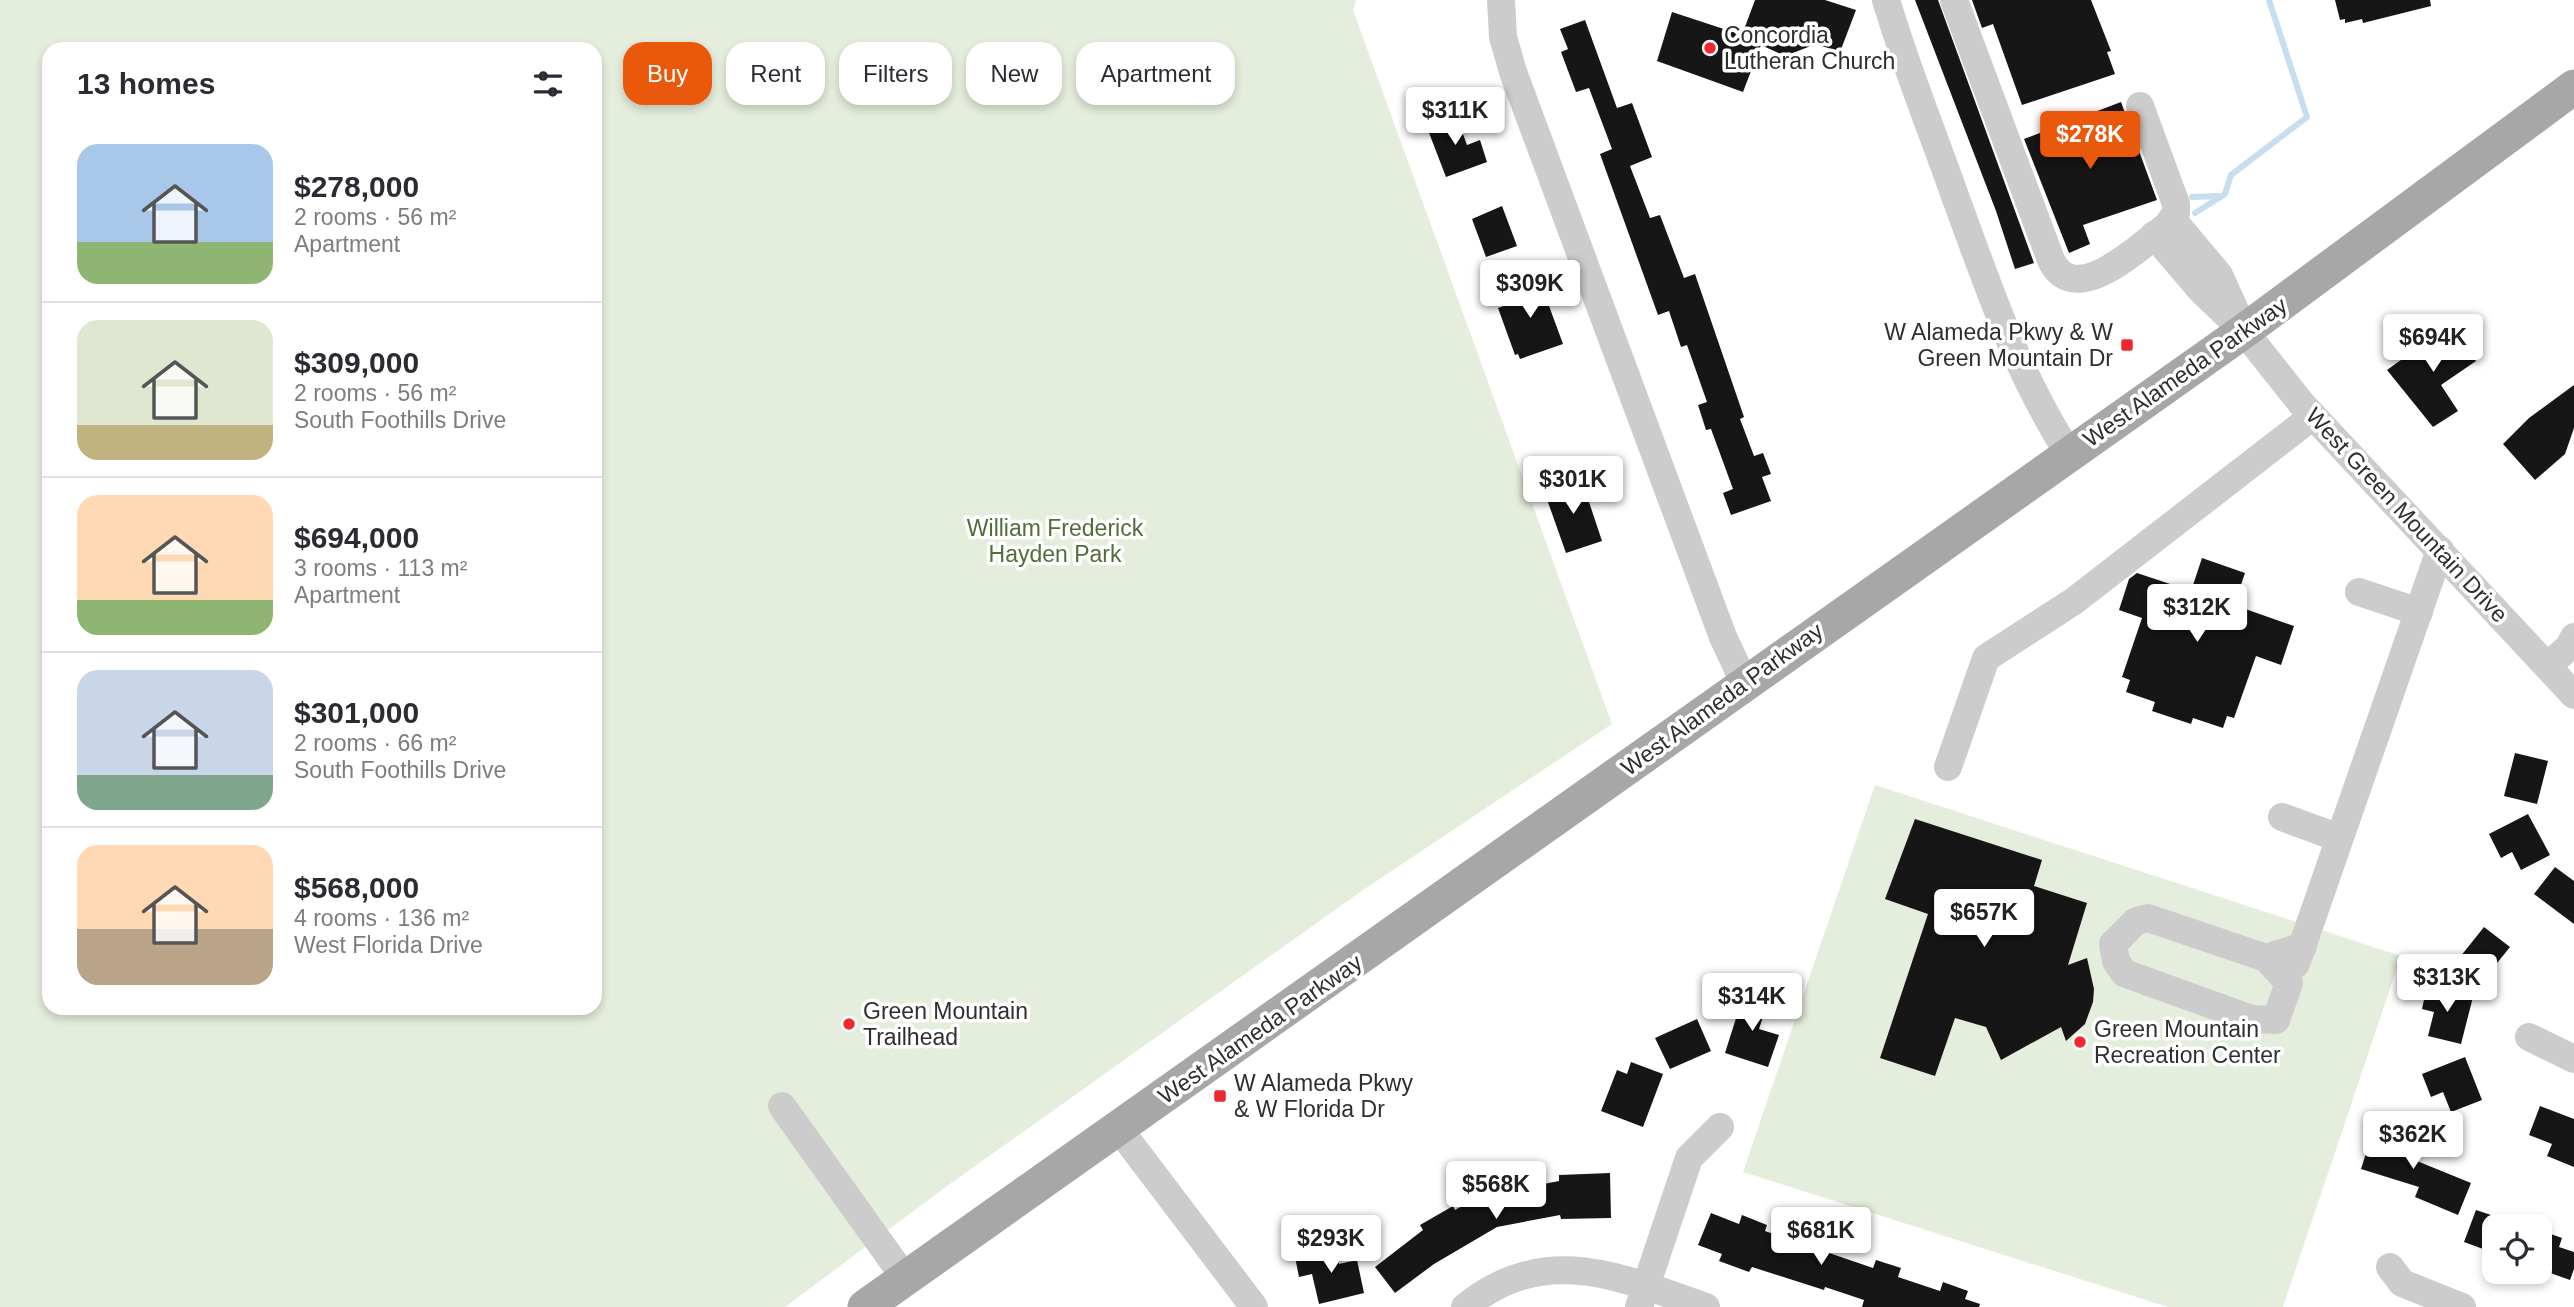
<!DOCTYPE html>
<html lang="en">
<head>
<meta charset="utf-8">
<style>
	:root { --surface:#fff; --page:#f7f7f7; --text:#2b2b33; --muted:#7c7c81; --line:#e1e1e2; --accent:#ea580c }
	body { margin:0; font-family:Arial,sans-serif; background:var(--page); color:var(--text); height:100vh; display:flex; flex-direction:column; font-size:26px; white-space:nowrap }
	* { box-sizing:border-box; margin:0 }
	p { font-size:23px; color:var(--muted) }
	.icon { flex:none; width:38px; height:38px; fill:none; stroke:currentColor; stroke-width:2; stroke-linecap:round; stroke-linejoin:round }
	.map { position:relative; flex:1; overflow:hidden }
	.panel { position:absolute; left:42px; top:42px; width:560px; height:973px; display:flex; flex-direction:column; background:var(--surface); border-radius:21px; box-shadow:0 4px 10px #0003 }
	.panel>* { flex:none }
	.hud { position:absolute; left:623px; top:42px; width:665px; height:63px; display:flex; gap:14px }
	.controls { position:absolute; left:2482px; top:1214px; display:grid; gap:14px }
	.controls a { display:grid; place-items:center; width:70px; height:70px; border-radius:14px; background:var(--surface); box-shadow:0 4px 10px #0003; font-size:35px }
	.price { position:absolute; translate:-50% -60px; padding:0 16px; border-radius:7px; background:#fff; color:#222; font-size:23px; line-height:46px; filter:drop-shadow(0 2px 4px #0008) }
	.price::after { content:''; position:absolute; left:50%; top:42px; width:21px; height:16px; margin-left:-10px; background:inherit; clip-path:polygon(0 0,100% 0,50% 100%) }
	.price.current { background:var(--accent); color:#fff }
	ul { padding:0; list-style:none }
	li { display:flex; align-items:center; gap:21px; height:175px; padding:0 35px }
	li+li { border-top:2px solid var(--line) }
	li span { display:grid; place-items:center; flex:none; width:196px; height:140px; border-radius:21px; color:#555 }
	li>.icon { margin-inline-start:auto }
	span .icon { width:84px; height:84px; fill:#fffc; stroke-width:1 }
	li b { font-size:30px }
	h2 { display:flex; justify-content:space-between; align-items:center; height:84px; padding:0 35px; font-size:30px }
	.chip { padding:0 24px; border-radius:21px; background:var(--surface); box-shadow:0 4px 10px #0003; font-size:24px; line-height:63px }
	.chip.current { background:var(--accent); color:#fff }
	.map>svg:first-child { display:block }
	.green { fill:#e5eddc; fill-rule:evenodd }
	.lines { fill:none; stroke-linecap:round; stroke-linejoin:round }
	.stream { stroke:#c7deee; stroke-width:6 }
	.building { fill:#161616 }
	.minor { stroke:#ccc; stroke-width:28 }
	.major { stroke:#a7a7a7; stroke-width:35 }
	.poi-dot { fill:#f0272e; stroke:#fff; stroke-width:2.5 }
	.labels { text-anchor:middle; dominant-baseline:central; stroke-width:7; stroke-linejoin:round; paint-order:stroke }
	.poi-label { font-size:23px; fill:#2f2f2f; stroke:#fff; text-anchor:start }
	.street-label { font-size:23px; fill:#2f2f2f; stroke:#fff }
	.park-label { font-size:23px; fill:#506e39; stroke:#fff }
</style>
</head>
<body>
<div class="map">
<svg width="2574" height="1307" viewBox="0 0 2574 1307">
	<rect width="100%" height="100%" fill="#fff"/>
	<g class="green">
		<path d="M 0,0 L 1356,0 L 1353,10 L 1612,724 L 1363,890 L 947,1186 L 785,1307 L 0,1307 ZM 49,49 L 595,49 L 595,1008 L 49,1008 Z"/>
		<path d="M 1875,785 L 2401,956 L 2283,1307 L 2168,1307 L 1743,1172 Z"/>
	</g>
	<g class="lines">
		<g class="stream">
			<path d="M 2192,197 L 2218,196"/>
			<path d="M 2195,213 L 2225,194 L 2231,175 L 2307,117 L 2269,0"/>
		</g>
	</g>
	<g class="building">
		<path d="M 1755,0 L 1825,0 L 1856,10 L 1840,52 L 1816,44 L 1785,56 L 1761,45 L 1743,92 L 1657,61 L 1672,12 L 1742,35 Z"/>
		<path d="M 1915,0 L 1938,0 L 2034,263 L 2015,269 L 1996,211 Z"/>
		<path d="M 1972,0 L 2091,0 L 2111,51 L 2107,52 L 2115,74 L 2022,105 L 1993,24 L 1982,28 Z"/>
		<path d="M 2335,0 L 2430,0 L 2431,6 L 2363,23 L 2362,19 L 2345,23 L 2345,19 L 2340,20 Z"/>
		<path d="M 1585,20 L 1617,108 L 1632,103 L 1652,157 L 1630,166 L 1650,218 L 1660,215 L 1684,278 L 1695,274 L 1744,417 L 1740,419 L 1754,456 L 1763,453 L 1771,474 L 1762,477 L 1771,501 L 1731,515 L 1723,493 L 1733,489 L 1711,429 L 1706,430 L 1698,405 L 1707,402 L 1687,345 L 1681,347 L 1669,311 L 1658,315 L 1600,154 L 1612,149 L 1589,88 L 1576,92 L 1561,52 L 1568,49 L 1560,29 Z"/>
		<path d="M 2121,102 L 2157,200 L 2083,225 L 2090,244 L 2069,253 L 2024,139 Z"/>
		<path d="M 1456,115 L 1467,145 L 1480,140 L 1487,162 L 1446,177 L 1426,125 Z"/>
		<path d="M 1502,206 L 1517,246 L 1486,257 L 1472,219 Z"/>
		<path d="M 1538,276 L 1563,344 L 1520,359 L 1518,354 L 1515,355 L 1498,308 L 1518,301 L 1512,284 Z"/>
		<path d="M 2448,326 L 2476,361 L 2441,385 L 2458,411 L 2433,427 L 2387,370 Z"/>
		<path d="M 2574,385 L 2574,428 L 2565,454 L 2535,480 L 2503,444 L 2529,418 Z"/>
		<path d="M 1581,478 L 1602,541 L 1566,553 L 1544,491 Z"/>
		<path d="M 2202,558 L 2245,573 L 2234,605 L 2294,626 L 2281,665 L 2256,656 L 2234,718 L 2227,716 L 2223,728 L 2193,718 L 2191,724 L 2152,711 L 2155,702 L 2126,692 L 2130,680 L 2122,677 L 2142,618 L 2119,610 L 2129,579 L 2137,573 L 2191,591 Z"/>
		<path d="M 2515,753 L 2548,761 L 2537,804 L 2504,796 Z"/>
		<path d="M 2528,814 L 2550,855 L 2521,870 L 2512,852 L 2501,858 L 2489,834 Z"/>
		<path d="M 1915,819 L 2042,860 L 2034,886 L 2087,903 L 2068,965 L 2087,958 L 2094,989 L 2093,1002 L 2085,1024 L 2066,1041 L 2061,1027 L 2001,1060 L 1986,1027 L 1955,1018 L 1935,1076 L 1880,1058 L 1928,914 L 1885,899 Z"/>
		<path d="M 2555,867 L 2574,881 L 2574,924 L 2534,894 Z"/>
		<path d="M 2484,927 L 2510,947 L 2481,983 L 2456,962 Z"/>
		<path d="M 2427,986 L 2473,997 L 2461,1044 L 2428,1036 L 2434,1012 L 2422,1009 Z"/>
		<path d="M 1744,993 L 1768,1001 L 1759,1029 L 1779,1035 L 1768,1067 L 1725,1053 Z"/>
		<path d="M 1697,1019 L 1711,1051 L 1670,1069 L 1655,1038 Z"/>
		<path d="M 2465,1057 L 2482,1100 L 2451,1112 L 2443,1092 L 2431,1097 L 2422,1074 Z"/>
		<path d="M 1631,1062 L 1663,1074 L 1643,1127 L 1601,1111 L 1617,1070 L 1627,1074 Z"/>
		<path d="M 2540,1106 L 2574,1119 L 2574,1167 L 2547,1156 L 2552,1144 L 2529,1135 Z"/>
		<path d="M 2375,1125 L 2403,1134 L 2399,1145 L 2415,1150 L 2412,1159 L 2471,1183 L 2458,1215 L 2415,1197 L 2419,1187 L 2361,1169 Z"/>
		<path d="M 1610,1173 L 1611,1218 L 1561,1219 L 1560,1215 L 1497,1227 L 1434,1264 L 1395,1293 L 1375,1267 L 1423,1230 L 1420,1225 L 1453,1206 L 1455,1210 L 1480,1196 L 1559,1181 L 1559,1175 Z"/>
		<path d="M 2476,1210 L 2494,1216 L 2494,1253 L 2464,1242 Z"/>
		<path d="M 1711,1213 L 1739,1224 L 1742,1215 L 1767,1225 L 1765,1231 L 1873,1268 L 1876,1260 L 1901,1268 L 1898,1277 L 1940,1291 L 1943,1282 L 1968,1291 L 1965,1299 L 1980,1304 L 1979,1307 L 1862,1307 L 1864,1300 L 1825,1287 L 1824,1290 L 1752,1267 L 1749,1272 L 1719,1261 L 1722,1254 L 1698,1245 Z"/>
		<path d="M 2539,1230 L 2562,1238 L 2559,1247 L 2574,1252 L 2574,1269 L 2570,1280 L 2539,1269 Z"/>
		<path d="M 1336,1248 L 1339,1264 L 1357,1260 L 1364,1293 L 1319,1304 L 1312,1274 L 1299,1277 L 1295,1257 Z"/>
	</g>
	<g class="lines">
		<g class="minor">
			<path d="M 1501,0 L 1503,37 L 1513,72 L 1723,637 L 1744,682"/>
			<path d="M 1886,0 C 1906,67 1932,131 1955,196 C 1989,288 2016,371 2069,454"/>
			<path d="M 1954,0 L 2051,260 C 2075,311 2142,244 2168,225 L 2176,213 L 2176,204 L 2140,106"/>
			<path d="M 2172,219 L 2219,275 L 2239,319"/>
			<path d="M 2154,235 L 2200,289 L 2244,331 L 2301,403 L 2574,695"/>
			<path d="M 2359,592 L 2419,612"/>
			<path d="M 2548,666 L 2569,647 L 2574,637"/>
			<path d="M 1948,767 L 1986,658 L 2074,601 L 2313,416"/>
			<path d="M 2282,817 L 2339,838"/>
			<path d="M 2266,958 L 2289,983 L 2276,1020 L 2251,1019 L 2124,973 L 2116,961 L 2113,944 L 2136,921 L 2148,918 L 2266,958 L 2303,946"/>
			<path d="M 2296,964 L 2440,550"/>
			<path d="M 2529,1037 L 2574,1059"/>
			<path d="M 782,1106 L 905,1278"/>
			<path d="M 1119,1129 L 1254,1307"/>
			<path d="M 2390,1267 L 2402,1283 L 2462,1307"/>
			<path d="M 1465,1307 C 1545,1242 1620,1277 1706,1307"/>
			<path d="M 1639,1307 L 1689,1158 L 1720,1127"/>
		</g>
		<path class="major" d="M 865,1307 L 2244,331 L 2574,87"/>
	</g>
	<g class="poi-dot">
		<circle cx="1710" cy="48" r="7"/>
		<rect x="2120" y="338" width="14" height="14" rx="3.5"/>
		<circle cx="849" cy="1024" r="7"/>
		<circle cx="2080" cy="1042" r="7"/>
		<rect x="1213" y="1089" width="14" height="14" rx="3.5"/>
	</g>
	<g class="labels">
		<g class="poi-label">
			<text x="1724" y="35">Concordia<tspan x="1724" dy="26">Lutheran Church</tspan></text>
			<text x="2113" y="332" text-anchor="end">W Alameda Pkwy &amp; W<tspan x="2113" dy="26">Green Mountain Dr</tspan></text>
			<text x="863" y="1011">Green Mountain<tspan x="863" dy="26">Trailhead</tspan></text>
			<text x="2094" y="1029">Green Mountain<tspan x="2094" dy="26">Recreation Center</tspan></text>
			<text x="1234" y="1083">W Alameda Pkwy<tspan x="1234" dy="26">&amp; W Florida Dr</tspan></text>
		</g>
		<g class="street-label">
			<text transform="translate(2185 372) rotate(-35)">West Alameda Parkway</text>
			<text transform="translate(2407 515) rotate(47)">West Green Mountain Drive</text>
			<text transform="translate(1722 699) rotate(-36)">West Alameda Parkway</text>
			<text transform="translate(1260 1029) rotate(-35)">West Alameda Parkway</text>
		</g>
		<g class="park-label">
			<text x="1055" y="528">William Frederick<tspan x="1055" dy="26">Hayden Park</tspan></text>
		</g>
	</g>
</svg>
<div class="controls">
<a><svg class="icon" aria-label="locate" viewBox="0 0 24 24"><circle cx="12" cy="12" r="6"/><path d="M12 2v4M12 18v4M2 12h4M18 12h4"/></svg></a>
</div>
<b class="price" style="left:1455px;top:147px">$311K</b>
<b class="price current" style="left:2090px;top:171px">$278K</b>
<b class="price" style="left:1530px;top:320px">$309K</b>
<b class="price" style="left:2433px;top:374px">$694K</b>
<b class="price" style="left:1573px;top:516px">$301K</b>
<b class="price" style="left:2197px;top:644px">$312K</b>
<b class="price" style="left:1984px;top:949px">$657K</b>
<b class="price" style="left:2447px;top:1014px">$313K</b>
<b class="price" style="left:1752px;top:1033px">$314K</b>
<b class="price" style="left:2413px;top:1171px">$362K</b>
<b class="price" style="left:1496px;top:1221px">$568K</b>
<b class="price" style="left:1821px;top:1267px">$681K</b>
<b class="price" style="left:1331px;top:1275px">$293K</b>
<div class="hud">
<a class="chip current">Buy</a>
<a class="chip">Rent</a>
<a class="chip">Filters</a>
<a class="chip">New</a>
<a class="chip">Apartment</a>
</div>
<section class="panel">
<h2>13 homes<svg class="icon" aria-label="filters" viewBox="0 0 24 24"><path d="M4 7h16M4 17h16"/><circle cx="9" cy="7" r="2"/><circle cx="15" cy="17" r="2"/></svg></h2>
<ul>
<li><span style="background:linear-gradient(#a9c7e8 70%,#8fb573 0)"><svg class="icon" aria-label="home" viewBox="0 0 24 24"><path d="M3 11l9-7 9 7M6 9v11h12V9"/></svg></span><div><b>$278,000</b><p>2 rooms · 56 m²</p><p>Apartment</p></div></li>
<li><span style="background:linear-gradient(#dfe7d0 75%,#c2b280 0)"><svg class="icon" aria-label="home" viewBox="0 0 24 24"><path d="M3 11l9-7 9 7M6 9v11h12V9"/></svg></span><div><b>$309,000</b><p>2 rooms · 56 m²</p><p>South Foothills Drive</p></div></li>
<li><span style="background:linear-gradient(#ffd9b3 75%,#8fb573 0)"><svg class="icon" aria-label="home" viewBox="0 0 24 24"><path d="M3 11l9-7 9 7M6 9v11h12V9"/></svg></span><div><b>$694,000</b><p>3 rooms · 113 m²</p><p>Apartment</p></div></li>
<li><span style="background:linear-gradient(#c9d6e8 75%,#7fa58c 0)"><svg class="icon" aria-label="home" viewBox="0 0 24 24"><path d="M3 11l9-7 9 7M6 9v11h12V9"/></svg></span><div><b>$301,000</b><p>2 rooms · 66 m²</p><p>South Foothills Drive</p></div></li>
<li><span style="background:linear-gradient(#ffd9b3 60%,#b9a48a 0)"><svg class="icon" aria-label="home" viewBox="0 0 24 24"><path d="M3 11l9-7 9 7M6 9v11h12V9"/></svg></span><div><b>$568,000</b><p>4 rooms · 136 m²</p><p>West Florida Drive</p></div></li>
</ul>
</section>
</div>
</body>
</html>
